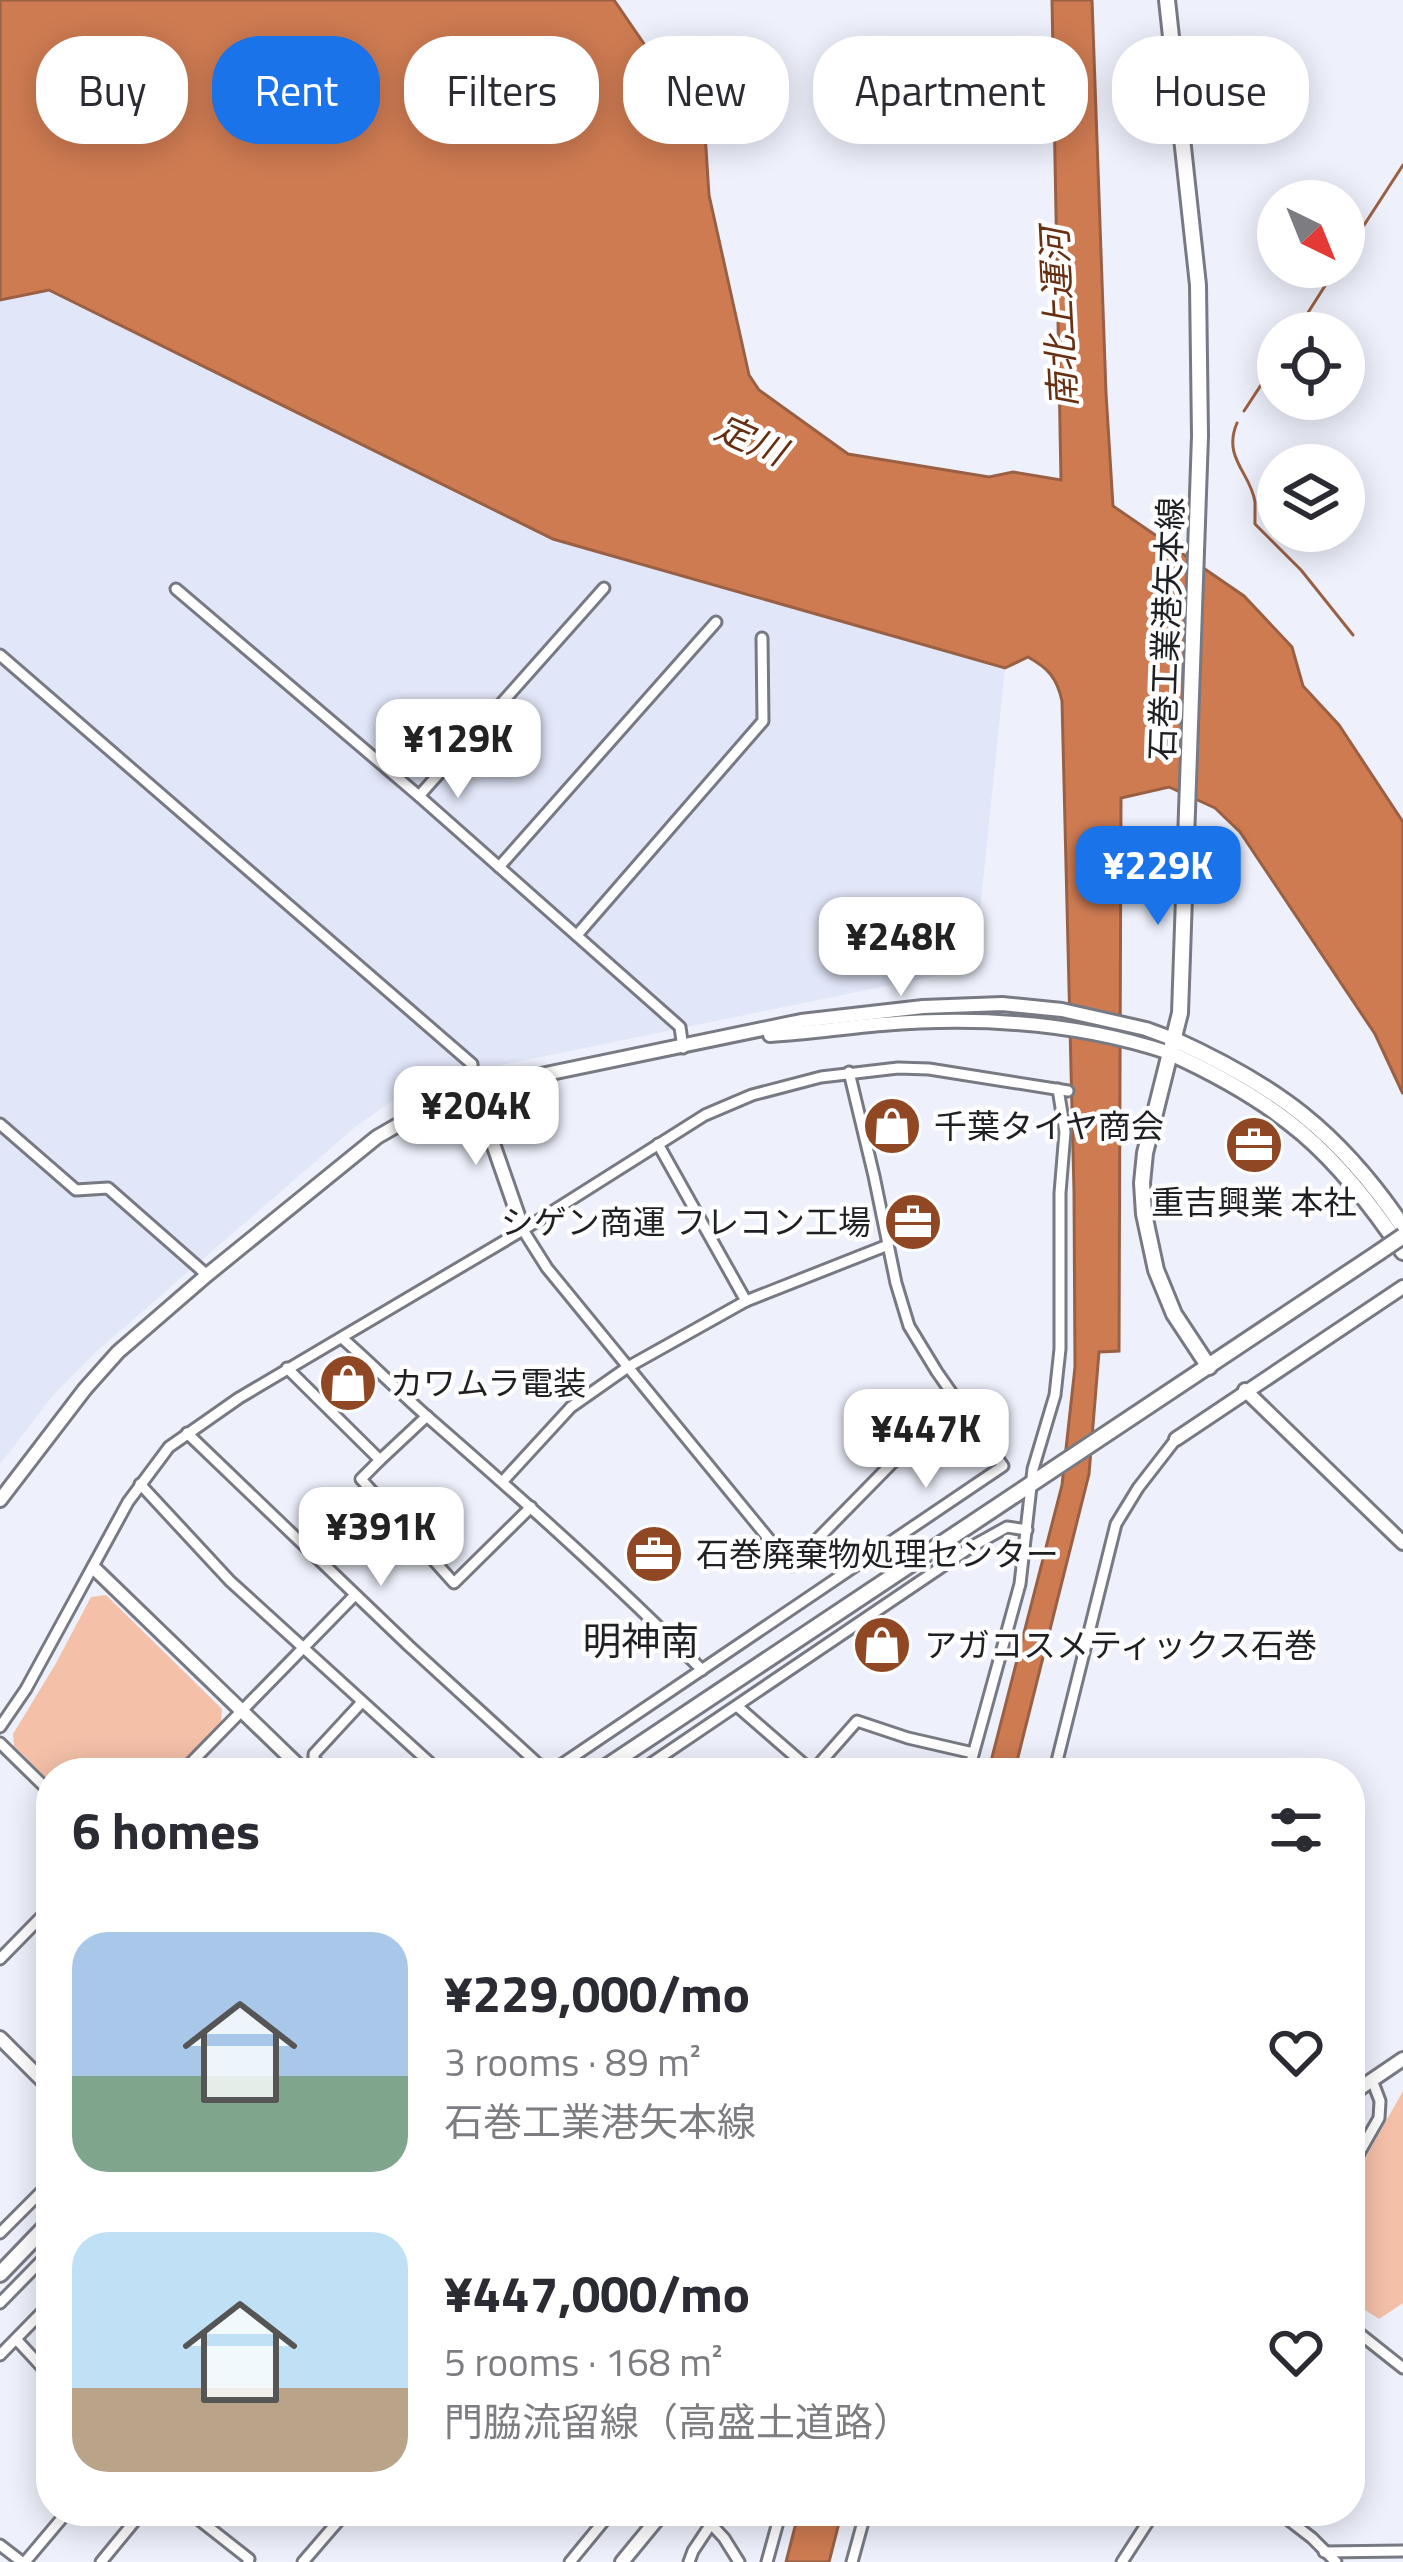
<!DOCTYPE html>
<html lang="en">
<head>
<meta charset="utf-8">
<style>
	:root { --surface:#fff; --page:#f2f2f3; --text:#2b2b33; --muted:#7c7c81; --accent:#1a73e8 }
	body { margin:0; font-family:"Titillium Web","Noto Sans JP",sans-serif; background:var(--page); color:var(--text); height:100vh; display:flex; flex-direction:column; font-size:45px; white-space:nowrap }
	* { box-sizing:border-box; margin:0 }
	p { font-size:39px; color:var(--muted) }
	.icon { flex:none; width:66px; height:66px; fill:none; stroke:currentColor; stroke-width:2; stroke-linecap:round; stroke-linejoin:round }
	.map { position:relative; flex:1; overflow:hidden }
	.details { position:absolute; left:36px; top:1758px; width:1329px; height:768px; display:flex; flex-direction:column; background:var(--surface); border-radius:48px; box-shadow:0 6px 30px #0003 }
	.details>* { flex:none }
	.top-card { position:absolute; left:36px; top:36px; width:1332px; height:108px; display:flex; gap:24px }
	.needle { width:78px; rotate:137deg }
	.controls { position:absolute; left:1257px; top:180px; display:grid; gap:24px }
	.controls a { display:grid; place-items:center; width:108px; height:108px; border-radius:50%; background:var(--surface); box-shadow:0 6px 30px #0003; font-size:60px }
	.price { position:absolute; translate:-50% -102px; padding:0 27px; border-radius:24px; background:#fff; color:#222; font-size:39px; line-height:78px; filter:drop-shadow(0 3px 6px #0008) }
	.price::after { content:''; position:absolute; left:50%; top:72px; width:36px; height:27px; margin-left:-18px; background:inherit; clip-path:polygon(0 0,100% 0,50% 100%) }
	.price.active { background:var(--accent); color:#fff }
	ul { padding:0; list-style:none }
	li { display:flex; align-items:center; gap:36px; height:300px; padding:0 36px }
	li span { display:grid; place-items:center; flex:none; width:336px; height:240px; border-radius:36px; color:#555 }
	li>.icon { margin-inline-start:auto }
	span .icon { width:144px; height:144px; fill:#fffc; stroke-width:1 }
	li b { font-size:51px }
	h2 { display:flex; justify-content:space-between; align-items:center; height:144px; padding:0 36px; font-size:51px }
	.pill { padding:0 42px; border-radius:48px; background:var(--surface); box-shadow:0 6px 30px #0003; font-size:42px; line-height:108px }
	.pill.active { background:var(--accent); color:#fff }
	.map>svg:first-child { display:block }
	.built { fill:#e1e6f8 }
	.green { fill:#f5c0a8 }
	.water { fill:#ce7b52; stroke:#9a6044; stroke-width:3 }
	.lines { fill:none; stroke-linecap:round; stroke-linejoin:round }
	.stream { stroke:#9a6044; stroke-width:3 }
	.minor-casing { stroke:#777983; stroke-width:15 }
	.tertiary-casing { stroke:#777983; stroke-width:18 }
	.secondary-casing { stroke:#777983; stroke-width:20 }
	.minor { stroke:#fff; stroke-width:9 }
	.tertiary { stroke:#fff; stroke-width:12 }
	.secondary { stroke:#fff; stroke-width:14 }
	.secondary-bridge-casing { stroke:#777983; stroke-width:20; stroke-linecap:butt }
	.secondary-bridge { stroke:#fff; stroke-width:14 }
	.labels { text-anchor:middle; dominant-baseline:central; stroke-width:9; stroke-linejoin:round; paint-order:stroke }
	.street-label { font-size:33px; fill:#1f2024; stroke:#fefefe }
	.poi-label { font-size:33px; fill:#1f2024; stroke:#fefefe; text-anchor:start }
	.water-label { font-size:36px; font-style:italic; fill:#673013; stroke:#fefefe }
	.quarter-label { font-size:39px; fill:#1f2024; stroke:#fefefe }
</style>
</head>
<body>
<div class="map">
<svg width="1403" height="2562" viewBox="0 0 1403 2562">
	<rect width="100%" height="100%" fill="#eef1fc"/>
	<path class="built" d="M 49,290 L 553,539 L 1005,668 L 974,968 L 448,1076 L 398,1097 L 354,1128 L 98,1350 L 54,1394 L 0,1464 L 0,300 Z"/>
	<g class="green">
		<path d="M 106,1595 L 222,1709 L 221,1724 L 173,1773 L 51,1773 L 51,1783 L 14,1746 L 13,1734 L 55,1665 L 91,1597 Z"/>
		<path d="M 1403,2091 L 1403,2303 L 1379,2319 L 1350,2300 L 1350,2185 Z"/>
	</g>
	<g class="water">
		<path d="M 0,0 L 614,0 L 705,133 L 709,195 L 749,375 L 759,390 L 848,454 L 989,477 L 1013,472 L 1061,480 L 1052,0 L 1092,0 L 1106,393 L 1113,506 L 1244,596 L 1292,647 L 1303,686 L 1339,725 L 1403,822 L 1403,1094 L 1375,1034 L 1240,832 L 1215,808 L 1169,787 L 1121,798 L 1119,1351 L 1099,1352 L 1089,1474 L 1014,1773 L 988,1773 L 1062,1485 L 1075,1367 L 1074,1191 L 1062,701 C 1057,678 1048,668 1028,657 L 1005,668 L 553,539 L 49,290 L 0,300 Z"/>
		<path d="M 799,2511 L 842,2511 L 829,2562 L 786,2562 Z"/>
	</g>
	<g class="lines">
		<g class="stream">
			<path d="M 1344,256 L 1403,165"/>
			<path d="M 1295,333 L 1337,267"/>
			<path d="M 1244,411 L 1278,359"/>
			<path d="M 1237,423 C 1222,458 1251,473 1255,502 C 1255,505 1255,521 1255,524 L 1301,570 L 1353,635"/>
		</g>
		<g class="minor-casing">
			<g id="minor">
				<path d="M 176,589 L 419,796 L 662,1011 L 680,1027 L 683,1048"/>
				<path d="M 0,655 L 472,1064 L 474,1089"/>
				<path d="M 419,796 L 604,588"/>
				<path d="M 499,867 L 716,622"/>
				<path d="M 577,935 L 763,721 L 762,638"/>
				<path d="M 0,1124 L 76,1190 L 108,1188 L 207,1275"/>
				<path d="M 658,1144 L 746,1301"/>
				<path d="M 523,1230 L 547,1268 L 791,1566 L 897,1458 L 962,1407"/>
				<path d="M 342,1338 C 372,1364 400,1393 430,1419 C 523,1500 615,1582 702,1670"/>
				<path d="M 287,1368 L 380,1460 L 361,1479 L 454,1583 L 531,1507"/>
				<path d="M 187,1433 L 409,1646 L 548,1773"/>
				<path d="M 380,1460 L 427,1416"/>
				<path d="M 503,1481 L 571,1407 L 628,1367 L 746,1301 L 888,1245"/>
				<path d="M 140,1484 L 230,1581 L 441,1773"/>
				<path d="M 737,1706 L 814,1773"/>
				<path d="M 0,1727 L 26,1689 L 128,1502 L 169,1447 L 239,1398 L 523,1230 L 705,1115 L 752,1095 L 821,1077 L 898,1068 L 929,1069 L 1068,1091"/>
				<path d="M 0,1743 L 51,1793"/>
				<path d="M 812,1772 L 857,1721 L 908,1738 L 973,1753"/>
				<path d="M 181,1773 L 355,1595"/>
				<path d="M 328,1773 L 314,1760 L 314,1754 L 362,1702"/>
				<path d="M 549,1773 L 1003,1466 L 937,1372 L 909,1326 L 896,1283 L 874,1176 L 849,1072"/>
				<path d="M 637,1773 L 971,1547 L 1007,1527 L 1027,1530"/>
				<path d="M 968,1773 L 1020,1584 L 1033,1469 L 1055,1395 L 1060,1349 L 1060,1193 L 1065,1132 L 1058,1089"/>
				<path d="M 1054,1773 L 1116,1524 L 1138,1488 L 1176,1439"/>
				<path d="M 0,1959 L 51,1907"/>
				<path d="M 1350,2169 L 1379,2118 L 1380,2101 L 1372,2080"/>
				<path d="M 0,2233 L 51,2182"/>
				<path d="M 0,2303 L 51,2251"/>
				<path d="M 1350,2326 L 1403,2368"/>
				<path d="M 16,2339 L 51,2377"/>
				<path d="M 0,2355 L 51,2303"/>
				<path d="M 188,2511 L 249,2559 L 248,2562"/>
				<path d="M 1277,2511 L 1312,2538 L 1336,2562"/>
				<path d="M 711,2524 L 724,2538 L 739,2562"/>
				<path d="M 0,2545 L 22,2562"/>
				<path d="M 1324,2552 L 1403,2551"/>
				<path d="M 25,2562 L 68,2511"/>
				<path d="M 101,2562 L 143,2511"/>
				<path d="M 303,2562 L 340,2519 L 331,2511"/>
				<path d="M 570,2562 L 612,2511"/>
				<path d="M 689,2562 L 693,2551 L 711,2524 L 691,2511"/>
				<path d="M 767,2562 L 781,2511"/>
				<path d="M 852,2562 L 866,2511"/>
				<path d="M 1122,2562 L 1155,2511"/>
			</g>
		</g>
		<g class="tertiary-casing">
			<g id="tertiary">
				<path d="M 770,1035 C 808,1033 845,1027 882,1024 C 980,1016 1077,1022 1170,1053"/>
				<path d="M 474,1089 L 523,1230"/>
				<path d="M 1245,1390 L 1403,1543"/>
				<path d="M 1176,1439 L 1403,1287"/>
				<path d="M 0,1500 L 85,1389 L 118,1352 L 207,1275 L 377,1137 L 410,1118 L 474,1089 L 801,1021 L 923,1007 L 1002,1004 L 1062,1010 L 1146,1029 L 1173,1039"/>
				<path d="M 94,1568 L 306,1773"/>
				<path d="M 0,2038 L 51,2089"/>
				<path d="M 1350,2095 L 1403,2059"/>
				<path d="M 622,2562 L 664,2511"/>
			</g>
		</g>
		<g class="secondary-casing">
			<g id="secondary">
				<path d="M 1167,0 L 1198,285 L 1200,436 L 1180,1013 L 1145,1153 L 1142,1183 L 1144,1214 L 1156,1270 L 1174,1314 L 1209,1367"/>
				<path d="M 1173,1039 C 1277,1086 1339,1132 1403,1227"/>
				<path d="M 1170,1053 C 1282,1104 1335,1151 1403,1252"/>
				<path d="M 597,1773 L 1378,1253"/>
				<path d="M 0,2274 L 51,2221"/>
			</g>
		</g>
		<use href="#minor" class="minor"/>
		<use href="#tertiary" class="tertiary"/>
		<use href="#secondary" class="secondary"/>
		<g class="secondary-bridge-casing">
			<path id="secondary-bridge" d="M 1378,1253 L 1403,1236"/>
		</g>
		<use href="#secondary-bridge" class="secondary-bridge"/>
	</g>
	<defs>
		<g id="shop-disc" transform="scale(3)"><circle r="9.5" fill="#8f4823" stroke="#fefefe"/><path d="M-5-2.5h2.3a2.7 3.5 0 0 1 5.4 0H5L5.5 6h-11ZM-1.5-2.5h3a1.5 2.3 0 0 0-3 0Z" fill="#fff"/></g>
		<g id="office-disc" transform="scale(3)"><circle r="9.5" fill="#8f4823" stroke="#fefefe"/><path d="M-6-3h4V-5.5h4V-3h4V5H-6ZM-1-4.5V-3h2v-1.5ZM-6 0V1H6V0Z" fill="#fff"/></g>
	</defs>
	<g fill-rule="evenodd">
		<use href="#shop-disc" x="892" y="1126"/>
		<use href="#office-disc" x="1254" y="1145"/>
		<use href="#office-disc" x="913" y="1222"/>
		<use href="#shop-disc" x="348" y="1383"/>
		<use href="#office-disc" x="654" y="1554"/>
		<use href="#shop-disc" x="882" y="1645"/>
	</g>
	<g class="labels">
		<g class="street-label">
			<text transform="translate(1166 629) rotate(-88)">石巻工業港矢本線</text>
		</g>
		<g class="poi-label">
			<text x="934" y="1126">千葉タイヤ商会</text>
			<text x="1254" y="1202" text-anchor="middle">重吉興業 本社</text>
			<text x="871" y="1222" text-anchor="end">シゲン商運 フレコン工場</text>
			<text x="390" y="1383">カワムラ電装</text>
			<text x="696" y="1554">石巻廃棄物処理センター</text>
			<text x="924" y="1645">アガコスメティックス石巻</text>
		</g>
		<g class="water-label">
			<text transform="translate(1058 318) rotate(-93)">南北上運河</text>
			<text transform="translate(751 439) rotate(24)">定川</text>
		</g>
		<g class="quarter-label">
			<text x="641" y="1640">明神南</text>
		</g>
	</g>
</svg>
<div class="controls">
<a><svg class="needle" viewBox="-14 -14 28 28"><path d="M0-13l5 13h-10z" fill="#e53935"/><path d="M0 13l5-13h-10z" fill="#7c7c81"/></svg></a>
<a><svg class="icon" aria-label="locate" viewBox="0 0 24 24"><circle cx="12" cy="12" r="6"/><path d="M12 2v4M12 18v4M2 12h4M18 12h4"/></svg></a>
<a><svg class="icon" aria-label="layers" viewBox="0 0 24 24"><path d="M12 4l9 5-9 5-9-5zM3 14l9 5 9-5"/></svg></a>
</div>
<b class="price" style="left:458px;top:801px">¥129K</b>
<b class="price active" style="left:1158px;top:928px">¥229K</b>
<b class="price" style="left:901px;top:999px">¥248K</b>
<b class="price" style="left:476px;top:1168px">¥204K</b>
<b class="price" style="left:926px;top:1491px">¥447K</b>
<b class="price" style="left:381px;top:1589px">¥391K</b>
<div class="top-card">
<a class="pill">Buy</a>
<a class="pill active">Rent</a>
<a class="pill">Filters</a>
<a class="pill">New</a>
<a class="pill">Apartment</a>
<a class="pill">House</a>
</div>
<section class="details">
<h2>6 homes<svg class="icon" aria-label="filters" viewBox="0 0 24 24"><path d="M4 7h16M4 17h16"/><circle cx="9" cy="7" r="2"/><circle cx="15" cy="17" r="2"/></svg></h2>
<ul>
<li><span style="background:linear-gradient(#a9c7e8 60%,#7fa58c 0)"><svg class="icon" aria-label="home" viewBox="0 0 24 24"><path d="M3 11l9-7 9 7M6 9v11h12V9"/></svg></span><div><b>¥229,000/mo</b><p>3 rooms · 89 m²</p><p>石巻工業港矢本線</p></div><svg class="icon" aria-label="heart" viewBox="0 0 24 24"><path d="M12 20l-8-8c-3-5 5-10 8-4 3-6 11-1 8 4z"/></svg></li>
<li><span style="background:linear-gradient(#bfe0f5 65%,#b9a48a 0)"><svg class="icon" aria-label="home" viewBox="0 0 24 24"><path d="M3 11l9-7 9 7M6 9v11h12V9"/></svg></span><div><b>¥447,000/mo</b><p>5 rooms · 168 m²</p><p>門脇流留線（高盛土道路）</p></div><svg class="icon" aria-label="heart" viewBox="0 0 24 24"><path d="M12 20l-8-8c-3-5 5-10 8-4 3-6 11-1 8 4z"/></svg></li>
</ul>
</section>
</div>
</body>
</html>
